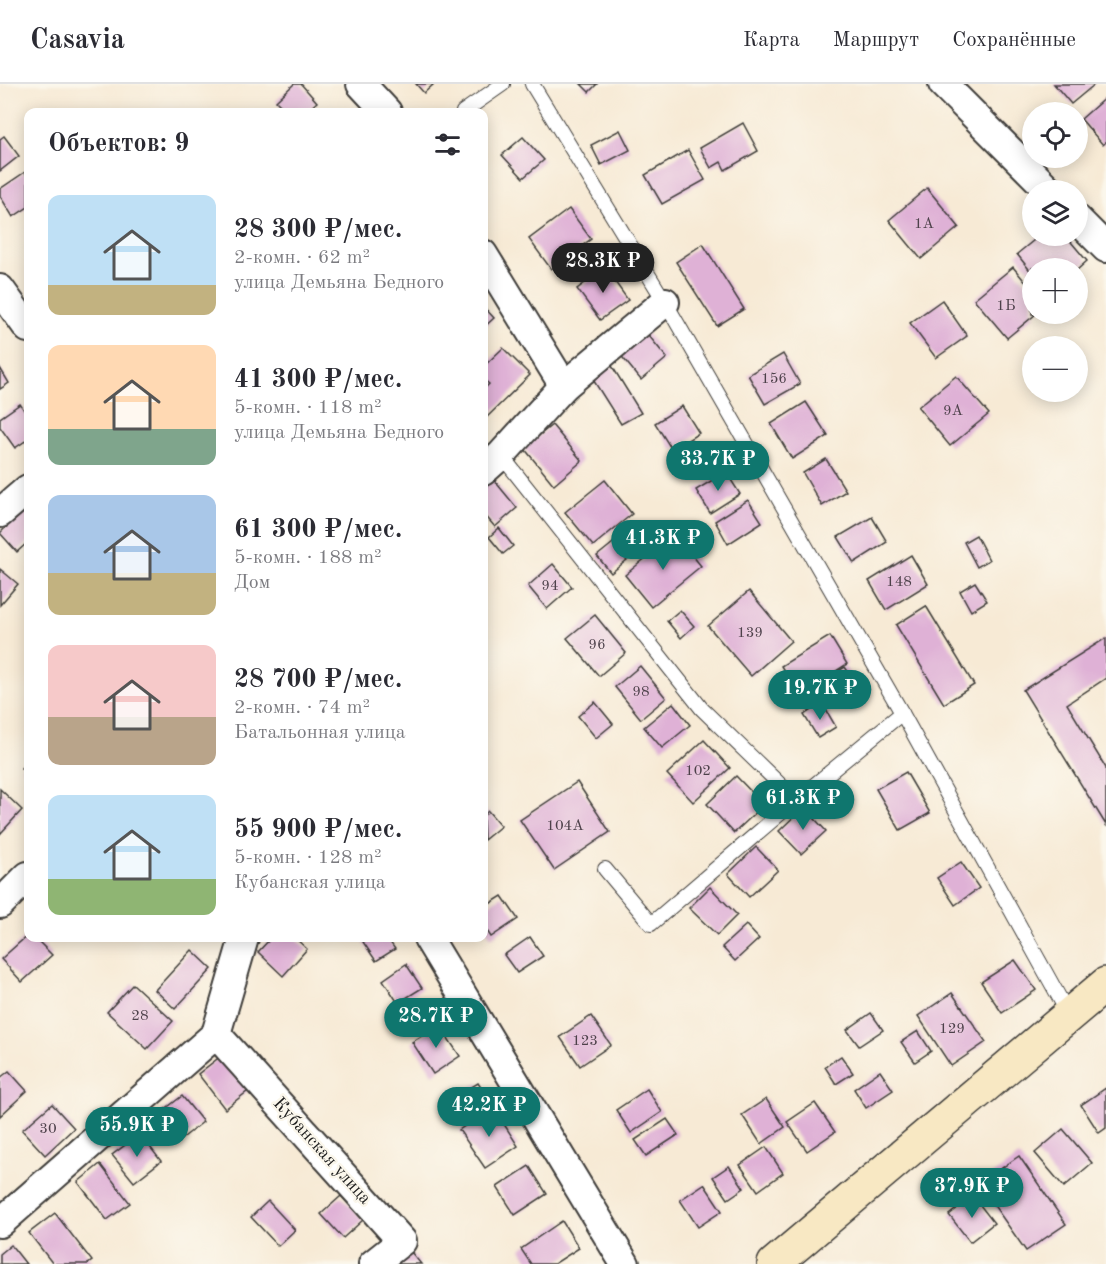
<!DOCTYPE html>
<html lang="ru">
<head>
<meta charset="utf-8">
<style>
	:root { --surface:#fff; --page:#f2f2f3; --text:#2b2b33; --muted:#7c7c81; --line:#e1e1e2; --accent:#0f766e }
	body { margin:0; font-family:"Old Standard TT",serif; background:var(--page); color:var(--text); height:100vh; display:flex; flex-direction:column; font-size:22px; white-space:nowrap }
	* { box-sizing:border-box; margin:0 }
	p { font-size:20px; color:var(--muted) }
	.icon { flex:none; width:33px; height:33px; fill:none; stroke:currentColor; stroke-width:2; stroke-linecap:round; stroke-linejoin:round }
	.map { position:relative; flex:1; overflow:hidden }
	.panel { position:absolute; left:24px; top:24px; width:464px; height:834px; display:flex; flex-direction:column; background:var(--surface); border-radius:12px; box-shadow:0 3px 15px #0003 }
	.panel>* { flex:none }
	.tools { position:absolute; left:1022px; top:18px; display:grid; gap:12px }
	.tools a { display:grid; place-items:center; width:66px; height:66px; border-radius:50%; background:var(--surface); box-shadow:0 3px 15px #0003; font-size:30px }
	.price { position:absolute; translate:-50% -51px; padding:0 14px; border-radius:21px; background:var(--accent); color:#fff; font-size:20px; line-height:39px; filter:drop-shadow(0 2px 3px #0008) }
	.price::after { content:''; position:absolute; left:50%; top:36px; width:18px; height:14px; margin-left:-9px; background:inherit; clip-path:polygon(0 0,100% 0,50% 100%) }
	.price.selected { background:#222; color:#fff }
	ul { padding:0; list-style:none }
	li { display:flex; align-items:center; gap:18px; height:150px; padding:0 24px }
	li span { display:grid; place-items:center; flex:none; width:168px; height:120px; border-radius:12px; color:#555 }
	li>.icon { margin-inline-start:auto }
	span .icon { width:72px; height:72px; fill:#fffc; stroke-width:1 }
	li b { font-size:26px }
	h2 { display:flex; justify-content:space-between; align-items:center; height:72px; padding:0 24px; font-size:26px }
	header { display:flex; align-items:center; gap:36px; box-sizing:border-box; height:84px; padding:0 30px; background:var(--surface); border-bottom:2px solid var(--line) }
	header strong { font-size:28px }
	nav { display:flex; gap:33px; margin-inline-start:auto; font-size:21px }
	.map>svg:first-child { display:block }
	.building { fill:#dfb1d6 }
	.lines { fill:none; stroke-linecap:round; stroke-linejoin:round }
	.lane-casing { stroke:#3d3b38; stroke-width:16 }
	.street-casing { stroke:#3d3b38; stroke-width:32 }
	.secondary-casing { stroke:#3d3b38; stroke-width:36 }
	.lane { stroke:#fff; stroke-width:14 }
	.street { stroke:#fff; stroke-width:28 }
	.secondary { stroke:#f8e8c3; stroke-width:33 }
	.labels { text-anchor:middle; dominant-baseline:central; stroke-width:5; stroke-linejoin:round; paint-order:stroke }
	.number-label { font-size:15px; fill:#4d414a }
	.street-label { font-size:18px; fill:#1c1c1c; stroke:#fbf7ec }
</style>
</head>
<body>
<header>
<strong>Casavia</strong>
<nav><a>Карта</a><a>Маршрут</a><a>Сохранённые</a></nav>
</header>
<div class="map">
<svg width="1106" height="1180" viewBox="0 0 1106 1180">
	<rect width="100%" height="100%" fill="#fbf7ec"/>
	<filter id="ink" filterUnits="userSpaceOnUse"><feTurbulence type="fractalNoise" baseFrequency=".0167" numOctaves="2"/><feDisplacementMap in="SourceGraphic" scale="12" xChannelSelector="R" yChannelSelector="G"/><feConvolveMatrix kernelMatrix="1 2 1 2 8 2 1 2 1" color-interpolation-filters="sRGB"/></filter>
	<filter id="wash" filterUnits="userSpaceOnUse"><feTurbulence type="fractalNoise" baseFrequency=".008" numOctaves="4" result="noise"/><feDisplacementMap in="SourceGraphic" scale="24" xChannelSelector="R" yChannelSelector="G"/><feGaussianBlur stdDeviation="1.35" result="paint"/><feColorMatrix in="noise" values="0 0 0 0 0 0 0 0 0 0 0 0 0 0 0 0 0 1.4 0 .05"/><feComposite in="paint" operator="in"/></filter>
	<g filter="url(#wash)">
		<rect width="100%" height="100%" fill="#f7ead5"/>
		<g id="blocks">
			<g class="building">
				<path d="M 294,0 L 301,0 L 317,18 L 306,28 L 287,28 L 276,17 Z"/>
				<path d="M 416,0 L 434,0 L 424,9 Z"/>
				<path d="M 581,0 L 597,0 L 589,8 Z"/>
				<path d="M 1054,0 L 1095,0 L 1071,20 Z"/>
				<path d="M 1106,13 L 1106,58 L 1103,61 L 1081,35 Z"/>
				<path d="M 743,39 L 758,67 L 725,86 L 721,78 L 711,84 L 700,64 Z"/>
				<path d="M 620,46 L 630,66 L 601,81 L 591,61 Z"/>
				<path d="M 4,52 L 19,72 L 0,87 L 0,55 Z"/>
				<path d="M 523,53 L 544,76 L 523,94 L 502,71 Z"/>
				<path d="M 688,66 L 705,96 L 662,120 L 645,91 Z"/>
				<path d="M 25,88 L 28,93 L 28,123 L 13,133 L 0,112 L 0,105 Z"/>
				<path d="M 927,104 L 959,143 L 921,175 L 889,136 Z"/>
				<path d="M 569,125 L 591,155 L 551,185 L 529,155 Z"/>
				<path d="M 1039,152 L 1066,152 L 1087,177 L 1077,186 L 1032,184 L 1032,189 L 1017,170 Z"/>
				<path d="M 703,160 L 744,225 L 717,242 L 676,178 Z"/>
				<path d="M 1013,183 L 1032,206 L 1032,230 L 1036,230 L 1007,254 L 974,215 Z"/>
				<path d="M 605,184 L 628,216 L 600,236 L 577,205 Z"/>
				<path d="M 942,216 L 967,252 L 936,274 L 910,239 Z"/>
				<path d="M 483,222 L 494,234 L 483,244 Z"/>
				<path d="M 645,247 L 667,274 L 641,296 L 619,269 Z"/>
				<path d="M 503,264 L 530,291 L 485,335 L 483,333 L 483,306 L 489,300 L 483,295 L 483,283 Z"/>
				<path d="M 783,270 L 800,300 L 765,320 L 748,291 Z"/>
				<path d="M 612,282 L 641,329 L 621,340 L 592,294 Z"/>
				<path d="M 0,284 L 9,299 L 0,305 Z"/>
				<path d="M 956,292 L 989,330 L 950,362 L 918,323 Z"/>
				<path d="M 806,318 L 828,352 L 792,375 L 771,340 Z"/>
				<path d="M 20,320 L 28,332 L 28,355 L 15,364 L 0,343 L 0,334 Z"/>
				<path d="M 682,322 L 699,349 L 672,366 L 655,339 Z"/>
				<path d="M 552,341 L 582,377 L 554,401 L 524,364 Z"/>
				<path d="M 826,375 L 846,407 L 822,422 L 803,389 Z"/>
				<path d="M 726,388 L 740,410 L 710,429 L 696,406 Z"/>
				<path d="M 493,395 L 517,424 L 495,443 L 483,429 L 483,403 Z"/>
				<path d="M 605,396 L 632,430 L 593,462 L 565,428 Z"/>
				<path d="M 748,416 L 762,438 L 728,460 L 715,437 Z"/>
				<path d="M 28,422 L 28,458 L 17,468 L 0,449 Z"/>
				<path d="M 872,433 L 887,458 L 854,479 L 838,453 Z"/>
				<path d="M 499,444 L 513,462 L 503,470 L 489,453 Z"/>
				<path d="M 675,450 L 701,482 L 651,523 L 625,491 Z"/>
				<path d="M 976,451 L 989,476 L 977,483 L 964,458 Z"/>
				<path d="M 618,455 L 632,472 L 611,489 L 597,472 Z"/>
				<path d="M 911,471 L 928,500 L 886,526 L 869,497 Z"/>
				<path d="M 553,480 L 572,503 L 547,525 L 528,502 Z"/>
				<path d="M 0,485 L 18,500 L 0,521 Z"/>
				<path d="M 975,498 L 987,517 L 971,527 L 960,507 Z"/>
				<path d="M 749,507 L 791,557 L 751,592 L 708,542 Z"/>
				<path d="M 926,522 L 974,601 L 944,620 L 896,541 Z"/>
				<path d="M 680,526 L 694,542 L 681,554 L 667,537 Z"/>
				<path d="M 595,531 L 626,569 L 599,592 L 567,554 Z"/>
				<path d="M 830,552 L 847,580 L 799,611 L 781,582 Z"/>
				<path d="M 1106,554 L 1106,594 L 1067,620 L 1106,684 L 1106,741 L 1023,606 Z"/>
				<path d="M 640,582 L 666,614 L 641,635 L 615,603 Z"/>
				<path d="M 845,583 L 857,601 L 828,619 L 817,601 Z"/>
				<path d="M 595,618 L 613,640 L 596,654 L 578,632 Z"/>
				<path d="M 673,619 L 690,641 L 662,664 L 644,643 Z"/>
				<path d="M 822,619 L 836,643 L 818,654 L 804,631 Z"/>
				<path d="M 704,656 L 730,684 L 693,718 L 667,690 Z"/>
				<path d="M 28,677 L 28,692 L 21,684 Z"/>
				<path d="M 906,688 L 930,729 L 900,746 L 876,705 Z"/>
				<path d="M 736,692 L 764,721 L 734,749 L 707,720 Z"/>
				<path d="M 577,698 L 610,748 L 554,786 L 520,736 Z"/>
				<path d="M 0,705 L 22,726 L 0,750 Z"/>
				<path d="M 804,723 L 826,747 L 801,770 L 779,747 Z"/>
				<path d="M 488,727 L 501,742 L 484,756 L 483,732 Z"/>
				<path d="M 756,763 L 778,786 L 749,813 L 728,790 Z"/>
				<path d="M 961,778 L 979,804 L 955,821 L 937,794 Z"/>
				<path d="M 710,803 L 737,831 L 717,851 L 689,824 Z"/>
				<path d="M 502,812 L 518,835 L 491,853 L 483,841 L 483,824 Z"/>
				<path d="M 746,841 L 759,855 L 735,877 L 722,863 Z"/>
				<path d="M 28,851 L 28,854 L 35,854 L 52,871 L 22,898 L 1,875 Z"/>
				<path d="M 530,853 L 543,872 L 517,889 L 504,871 Z"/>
				<path d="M 271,854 L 295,854 L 307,865 L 283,892 L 258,868 Z"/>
				<path d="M 369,854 L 387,854 L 395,865 L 376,877 L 363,858 Z"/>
				<path d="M 192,866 L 212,885 L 175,925 L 155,906 Z"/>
				<path d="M 1015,876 L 1036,906 L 1002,929 L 981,898 Z"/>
				<path d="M 406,880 L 422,904 L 398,919 L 383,896 Z"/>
				<path d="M 133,900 L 173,937 L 147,965 L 107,928 Z"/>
				<path d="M 952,909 L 986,958 L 951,982 L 918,932 Z"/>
				<path d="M 871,929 L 883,946 L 859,962 L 847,946 Z"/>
				<path d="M 591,932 L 611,961 L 580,982 L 560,953 Z"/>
				<path d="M 439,941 L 460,972 L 433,990 L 412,958 Z"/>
				<path d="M 918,947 L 931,967 L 915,978 L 901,958 Z"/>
				<path d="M 221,972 L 248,1007 L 225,1025 L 198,990 Z"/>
				<path d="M 841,972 L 853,989 L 836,1000 L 825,983 Z"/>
				<path d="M 9,987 L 27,1007 L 0,1032 L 0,994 Z"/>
				<path d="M 880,987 L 893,1006 L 866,1024 L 854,1005 Z"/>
				<path d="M 478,999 L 488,1014 L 467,1028 L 457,1012 Z"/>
				<path d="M 1106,1004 L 1106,1044 L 1099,1049 L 1081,1021 Z"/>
				<path d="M 647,1005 L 662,1028 L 631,1049 L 616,1026 Z"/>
				<path d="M 182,1012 L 203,1038 L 175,1060 L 155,1033 Z"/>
				<path d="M 766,1015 L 785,1043 L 761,1060 L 742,1031 Z"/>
				<path d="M 815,1019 L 835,1048 L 807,1067 L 787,1038 Z"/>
				<path d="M 52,1020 L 74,1044 L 45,1071 L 22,1046 Z"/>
				<path d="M 493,1023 L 518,1062 L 485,1084 L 459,1046 Z"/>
				<path d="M 667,1035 L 678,1051 L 646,1072 L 635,1056 Z"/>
				<path d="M 1063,1045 L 1092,1079 L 1064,1103 L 1035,1069 Z"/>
				<path d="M 140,1050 L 161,1077 L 134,1098 L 112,1071 Z"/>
				<path d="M 766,1063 L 783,1089 L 758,1107 L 740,1081 Z"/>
				<path d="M 1019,1072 L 1066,1140 L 1026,1167 L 979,1100 Z"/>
				<path d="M 100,1080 L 130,1119 L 107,1136 L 78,1098 Z"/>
				<path d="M 529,1082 L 547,1110 L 515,1131 L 497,1103 Z"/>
				<path d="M 729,1082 L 744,1104 L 728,1115 L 713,1093 Z"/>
				<path d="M 704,1100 L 722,1127 L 698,1143 L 680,1116 Z"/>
				<path d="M 341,1112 L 363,1136 L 343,1154 L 321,1130 Z"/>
				<path d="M 973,1112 L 994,1139 L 970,1158 L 949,1131 Z"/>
				<path d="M 268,1117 L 295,1146 L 278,1162 L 251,1133 Z"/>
				<path d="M 55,1129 L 92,1177 L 88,1180 L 53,1180 L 29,1149 Z"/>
				<path d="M 562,1137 L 579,1164 L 554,1180 L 531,1180 L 521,1165 Z"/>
				<path d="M 11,1161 L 26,1180 L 0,1180 L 0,1170 Z"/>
				<path d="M 411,1168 L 421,1180 L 397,1180 Z"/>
			</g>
		</g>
	</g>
	<g filter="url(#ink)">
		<use href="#blocks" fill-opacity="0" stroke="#3d3b38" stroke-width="1.5"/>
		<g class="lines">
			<g class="lane-casing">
				<g id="lane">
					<path d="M 532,0 L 665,218 L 902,629 L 1069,931"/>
					<path d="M 463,28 L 503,0"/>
					<path d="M 501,371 L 702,625 L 796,716"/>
					<path d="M 605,785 L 651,840 L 796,716 L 902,629"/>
				</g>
			</g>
			<g class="street-casing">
				<g id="street">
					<path d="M 361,0 L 387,28"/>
					<path d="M 943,0 L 1049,106"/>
					<path d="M 1077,135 L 1106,164"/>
					<path d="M 483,170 L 564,302"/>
					<path d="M 0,205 L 28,244"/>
					<path d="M 483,387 L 501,371 L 564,302 L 665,218"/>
					<path d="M 0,429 L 28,405"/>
					<path d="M 0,820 L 28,792"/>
					<path d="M 428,854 L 625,1180"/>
					<path d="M 216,950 L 402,1157 L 373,1180"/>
					<path d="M 0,1139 L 216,950 L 244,854"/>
				</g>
			</g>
			<g class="secondary-casing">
				<path id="secondary" d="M 774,1180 L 1106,900"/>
			</g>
			<use href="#lane" class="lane"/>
			<use href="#street" class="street"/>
			<use href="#secondary" class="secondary"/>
		</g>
	</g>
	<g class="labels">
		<g class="number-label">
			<text x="924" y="140">1А</text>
			<text x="1006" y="222">1Б</text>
			<text x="774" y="295">156</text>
			<text x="953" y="327">9А</text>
			<text x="899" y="498">148</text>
			<text x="550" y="502">94</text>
			<text x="750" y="549">139</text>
			<text x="597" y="561">96</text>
			<text x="641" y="608">98</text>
			<text x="698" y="687">102</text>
			<text x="565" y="742">104А</text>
			<text x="140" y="932">28</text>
			<text x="952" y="945">129</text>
			<text x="585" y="957">123</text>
			<text x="48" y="1045">30</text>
		</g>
		<g class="street-label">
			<text transform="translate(322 1067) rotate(48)">Кубанская улица</text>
		</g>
	</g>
</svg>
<div class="tools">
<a><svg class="icon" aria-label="locate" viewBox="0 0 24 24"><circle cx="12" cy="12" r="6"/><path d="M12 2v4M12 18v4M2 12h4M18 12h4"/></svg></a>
<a><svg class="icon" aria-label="layers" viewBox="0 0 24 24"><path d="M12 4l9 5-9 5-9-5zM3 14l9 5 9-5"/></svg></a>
<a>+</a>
<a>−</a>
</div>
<b class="price selected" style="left:603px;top:210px">28.3K ₽</b>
<b class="price" style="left:718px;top:408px">33.7K ₽</b>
<b class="price" style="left:663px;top:487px">41.3K ₽</b>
<b class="price" style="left:820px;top:637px">19.7K ₽</b>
<b class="price" style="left:803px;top:747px">61.3K ₽</b>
<b class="price" style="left:436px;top:965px">28.7K ₽</b>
<b class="price" style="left:489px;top:1054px">42.2K ₽</b>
<b class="price" style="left:137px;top:1074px">55.9K ₽</b>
<b class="price" style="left:972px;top:1135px">37.9K ₽</b>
<section class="panel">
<h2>Объектов: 9<svg class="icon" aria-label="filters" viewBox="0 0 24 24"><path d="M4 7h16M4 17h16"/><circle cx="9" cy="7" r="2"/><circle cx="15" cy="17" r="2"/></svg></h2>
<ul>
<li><span style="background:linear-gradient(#bfe0f5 75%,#c2b280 0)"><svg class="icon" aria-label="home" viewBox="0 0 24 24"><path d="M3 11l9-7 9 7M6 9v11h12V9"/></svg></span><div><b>28 300 ₽/мес.</b><p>2-комн. · 62 m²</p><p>улица Демьяна Бедного</p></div></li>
<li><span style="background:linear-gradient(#ffd9b3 70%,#7fa58c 0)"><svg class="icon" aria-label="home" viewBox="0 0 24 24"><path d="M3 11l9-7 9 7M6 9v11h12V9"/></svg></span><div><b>41 300 ₽/мес.</b><p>5-комн. · 118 m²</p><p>улица Демьяна Бедного</p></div></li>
<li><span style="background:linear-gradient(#a9c7e8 65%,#c2b280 0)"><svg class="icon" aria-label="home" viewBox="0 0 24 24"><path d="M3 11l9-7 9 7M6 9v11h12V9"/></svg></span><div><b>61 300 ₽/мес.</b><p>5-комн. · 188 m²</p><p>Дом</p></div></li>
<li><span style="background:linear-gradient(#f6c9c9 60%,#b9a48a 0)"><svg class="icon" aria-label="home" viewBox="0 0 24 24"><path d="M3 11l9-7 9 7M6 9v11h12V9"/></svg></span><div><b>28 700 ₽/мес.</b><p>2-комн. · 74 m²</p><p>Батальонная улица</p></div></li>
<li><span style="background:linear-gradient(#bfe0f5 70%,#8fb573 0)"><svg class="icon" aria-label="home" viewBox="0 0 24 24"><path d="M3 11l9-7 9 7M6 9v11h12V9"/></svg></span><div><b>55 900 ₽/мес.</b><p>5-комн. · 128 m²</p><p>Кубанская улица</p></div></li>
</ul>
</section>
</div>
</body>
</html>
